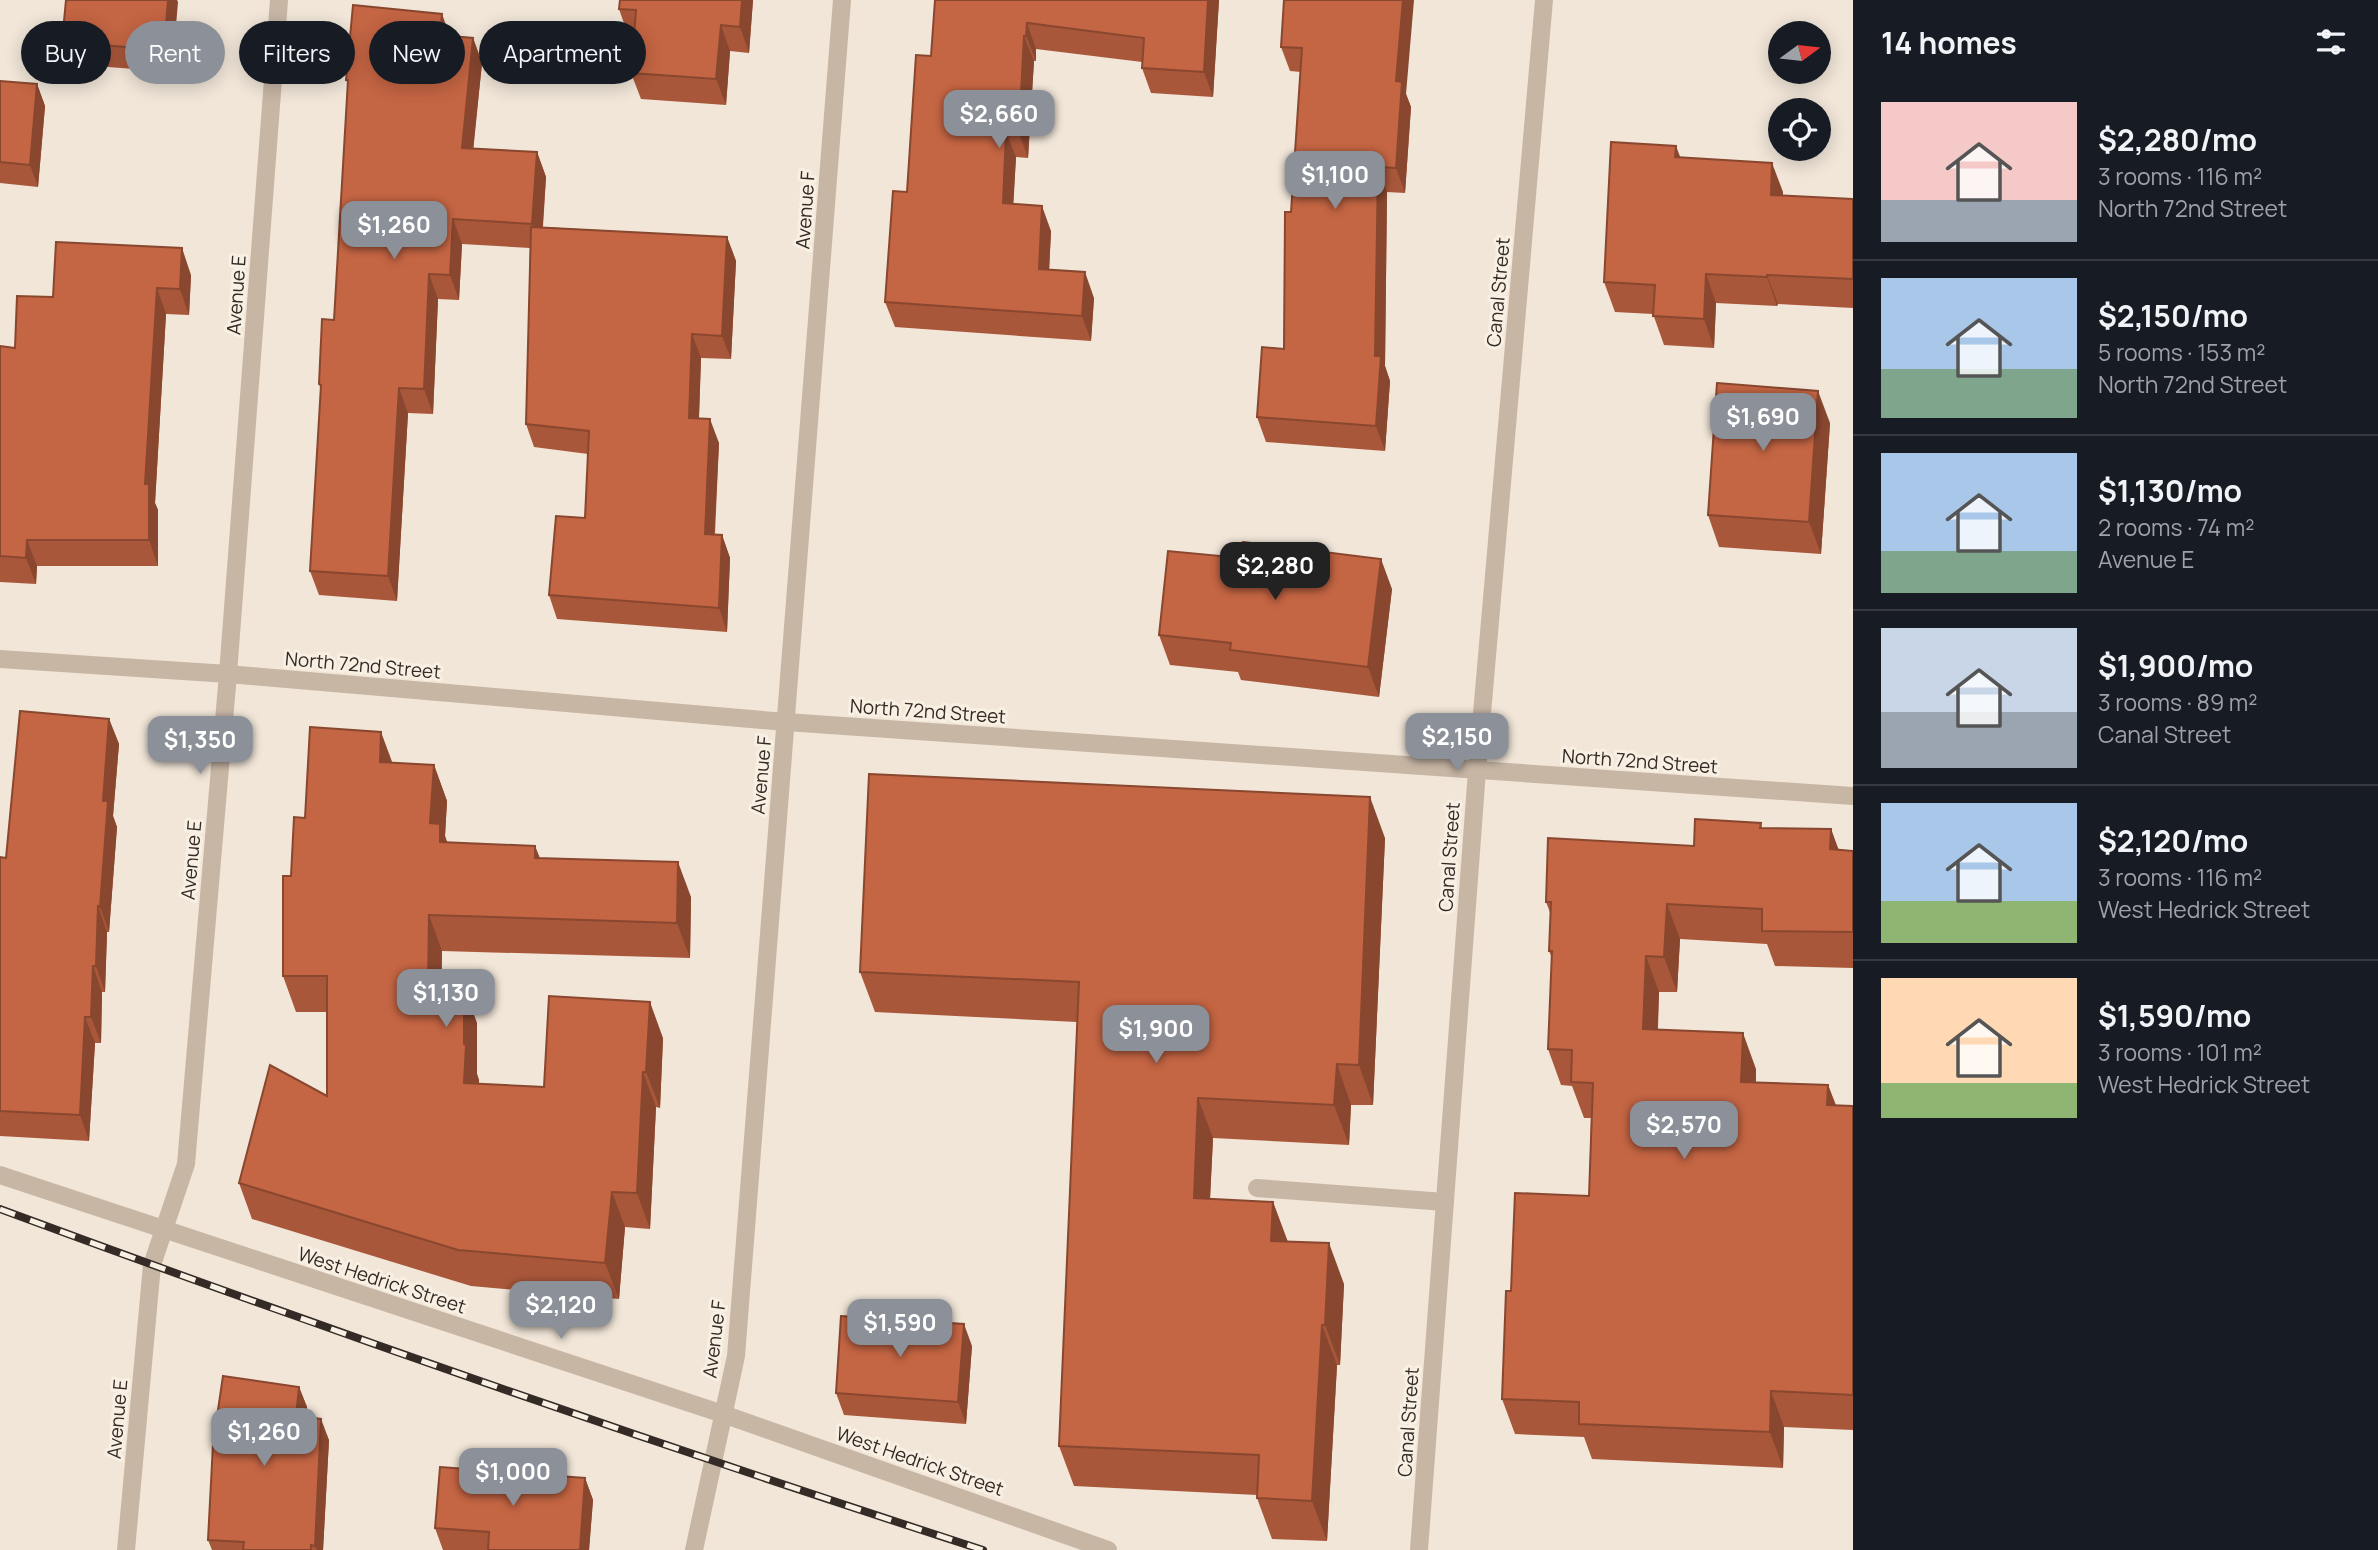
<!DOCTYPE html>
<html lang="en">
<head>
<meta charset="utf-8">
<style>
	:root { --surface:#171b24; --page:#20242c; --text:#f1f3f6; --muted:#9ea1a6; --line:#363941; --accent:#8c9099 }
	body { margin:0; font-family:Manrope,sans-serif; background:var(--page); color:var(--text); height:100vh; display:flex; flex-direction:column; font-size:26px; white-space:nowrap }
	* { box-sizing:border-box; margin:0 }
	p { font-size:23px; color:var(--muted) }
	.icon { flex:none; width:38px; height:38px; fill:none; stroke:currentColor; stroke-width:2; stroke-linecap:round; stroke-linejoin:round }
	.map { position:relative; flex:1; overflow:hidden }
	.side { display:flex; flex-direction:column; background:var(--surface); width:525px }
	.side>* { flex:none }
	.guide { position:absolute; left:21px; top:21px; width:665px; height:63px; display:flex; gap:14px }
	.needle { width:46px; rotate:75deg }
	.fabs { position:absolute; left:1768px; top:21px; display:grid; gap:14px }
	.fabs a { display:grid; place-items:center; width:63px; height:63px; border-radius:50%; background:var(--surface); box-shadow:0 4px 18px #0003; font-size:35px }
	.price { position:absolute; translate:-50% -60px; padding:0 16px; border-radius:14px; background:var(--accent); color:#fff; font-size:23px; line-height:46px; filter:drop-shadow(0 2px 4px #0008) }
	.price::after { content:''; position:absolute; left:50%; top:42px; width:21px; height:16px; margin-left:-10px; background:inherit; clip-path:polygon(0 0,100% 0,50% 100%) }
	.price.active { background:#222; color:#fff }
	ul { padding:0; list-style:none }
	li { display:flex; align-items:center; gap:21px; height:175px; padding:0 28px }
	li+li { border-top:2px solid var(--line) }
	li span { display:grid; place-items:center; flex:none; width:196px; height:140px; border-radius:0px; color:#555 }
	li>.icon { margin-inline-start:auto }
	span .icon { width:84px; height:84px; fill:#fffc; stroke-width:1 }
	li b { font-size:30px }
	h2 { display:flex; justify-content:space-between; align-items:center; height:84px; padding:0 28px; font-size:30px }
	.tag { padding:0 24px; border-radius:32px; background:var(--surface); box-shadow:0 4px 18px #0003; font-size:24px; line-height:63px }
	.tag.active { background:var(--accent); color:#fff }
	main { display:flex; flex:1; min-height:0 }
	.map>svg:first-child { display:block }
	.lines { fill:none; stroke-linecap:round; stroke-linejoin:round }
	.service { stroke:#c8b6a5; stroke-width:18 }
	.minor { stroke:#c8b6a5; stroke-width:18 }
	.tertiary { stroke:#c8b6a5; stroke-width:18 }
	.rail-casing { stroke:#342b26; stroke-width:8 }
	.rail { stroke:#f9f0e4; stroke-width:5; stroke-dasharray:16; stroke-linecap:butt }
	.wall { fill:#a9573a }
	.shaded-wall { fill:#89472f }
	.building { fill:#c46543; stroke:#89472f; stroke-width:2 }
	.labels { text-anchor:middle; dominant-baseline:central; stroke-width:6; stroke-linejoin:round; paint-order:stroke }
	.street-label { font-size:19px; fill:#342b26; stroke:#f9f0e4 }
</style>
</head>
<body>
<main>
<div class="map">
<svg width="1853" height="1550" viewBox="0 0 1853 1550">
	<rect width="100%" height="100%" fill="#f1e6d8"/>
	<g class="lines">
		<path class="service" d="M 1257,1188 L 1445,1202"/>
		<g class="minor">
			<path d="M 0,659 L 228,674 L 786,722 L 1853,796"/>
			<path d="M 0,1175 L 723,1414 L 1108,1550"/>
			<path d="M 126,1550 L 152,1265 L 186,1164 L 228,674 L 279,0"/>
			<path d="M 694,1550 L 736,1356 L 842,0"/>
		</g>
		<path class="tertiary" d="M 1419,1550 L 1477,771 L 1544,0"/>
		<g class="rail-casing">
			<path id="rail" d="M 0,1209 C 325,1329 653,1443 983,1550"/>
		</g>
		<use href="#rail" class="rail"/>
	</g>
	<g class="wall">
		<path d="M 66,0 L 177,0 L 172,72 L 70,64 L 62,42 Z"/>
		<path d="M 753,0 L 749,53 L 730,51 L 726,105 L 641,99 L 631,73 L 634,35 L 628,35 L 619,9 Z"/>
		<path d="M 935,0 L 1219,0 L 1213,97 L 1151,93 L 1142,68 L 1142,62 L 1036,49 L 1036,61 L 1034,61 L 1028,158 L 1016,157 L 1013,204 L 1051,231 L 1049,270 L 1094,298 L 1091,341 L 895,327 L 885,302 L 907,192 L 931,56 Z"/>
		<path d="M 1284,0 L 1406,94 L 1411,107 L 1405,193 L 1387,192 L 1385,366 L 1390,381 L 1385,451 L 1266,442 L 1257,417 L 1284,349 L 1291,212 L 1301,72 L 1290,71 L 1281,47 Z"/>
		<path d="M 450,36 L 473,38 L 482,63 L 473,148 L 537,152 L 546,177 L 543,227 L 727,237 L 736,261 L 731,359 L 701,358 L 699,419 L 719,443 L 715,534 L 722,535 L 730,558 L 727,632 L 557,619 L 549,595 L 585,518 L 588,454 L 534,447 L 526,424 L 530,248 L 462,244 L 459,300 L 438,299 L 433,414 L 408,413 L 397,601 L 319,595 L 310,571 L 321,390 L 319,384 L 334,320 L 348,85 L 346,80 Z"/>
		<path d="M 0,81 L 37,84 L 45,106 L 38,187 L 0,183 Z"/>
		<path d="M 1680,157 L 1783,192 L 1783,196 L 1853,199 L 1853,308 L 1778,304 L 1777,306 L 1716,303 L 1714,348 L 1664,345 L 1653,314 L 1615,312 L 1604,282 Z"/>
		<path d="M 191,275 L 189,315 L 166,314 L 155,503 L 158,510 L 158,566 L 37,566 L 36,584 L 0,582 L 0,346 L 15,348 L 53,297 Z"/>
		<path d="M 1830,423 L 1821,554 L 1719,547 L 1708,515 Z"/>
		<path d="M 1241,558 L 1392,589 L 1379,697 L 1241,680 L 1238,672 L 1170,665 L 1159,635 Z"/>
		<path d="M 109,719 L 119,744 L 113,816 L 117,827 L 109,932 L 107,932 L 105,992 L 102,992 L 101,1043 L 95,1043 L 89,1141 L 0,1136 L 0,857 L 6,858 Z"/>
		<path d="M 393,763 L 434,765 L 447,801 L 445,836 L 447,843 L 535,846 L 540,858 L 691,897 L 690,958 L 442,951 L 441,987 L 477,1023 L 477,1074 L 479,1080 L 479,1084 L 544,1087 L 663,1038 L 660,1108 L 656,1107 L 650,1229 L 625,1227 L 619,1299 L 471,1286 L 252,1219 L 239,1183 L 327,1096 L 327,1012 L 296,1012 L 283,976 L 305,818 Z"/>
		<path d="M 1761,823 L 1762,828 L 1831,829 L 1838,850 L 1853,851 L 1853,968 L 1775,966 L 1767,944 L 1680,939 L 1677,992 L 1659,992 L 1658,1029 L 1756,1069 L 1756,1082 L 1828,1085 L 1836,1105 L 1853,1106 L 1853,1430 L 1784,1427 L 1783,1468 L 1592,1459 L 1584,1437 L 1515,1434 L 1502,1399 L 1511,1291 L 1589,1196 L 1591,1118 L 1584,1118 L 1572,1086 L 1561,1085 L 1548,1049 L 1552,958 L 1549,951 L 1551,915 L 1546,902 L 1694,846 Z"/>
		<path d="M 1385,838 L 1373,1105 L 1351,1105 L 1349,1145 L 1213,1138 L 1210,1199 L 1273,1202 L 1287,1241 L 1344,1284 L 1340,1365 L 1337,1365 L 1327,1541 L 1272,1539 L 1257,1498 L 1257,1495 L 1074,1486 L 1059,1446 L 1077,1022 L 875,1012 L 860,972 Z"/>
		<path d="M 972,1346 L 966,1424 L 844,1415 L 836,1393 Z"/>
		<path d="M 299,1387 L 307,1407 L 306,1417 L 329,1440 L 323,1550 L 212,1550 L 208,1540 Z"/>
		<path d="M 585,1478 L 593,1500 L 589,1550 L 443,1550 L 435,1528 Z"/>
	</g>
	<g class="shaded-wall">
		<path d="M 168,0 L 177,0 L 178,2 L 172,72 L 164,50 Z"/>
		<path d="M 742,0 L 753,0 L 749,53 L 740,27 Z"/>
		<path d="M 1208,0 L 1219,0 L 1213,97 L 1204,72 Z"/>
		<path d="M 1403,0 L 1414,0 L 1406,94 L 1411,107 L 1405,193 L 1396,168 L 1396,81 Z"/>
		<path d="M 442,14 L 451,39 L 440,35 Z"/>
		<path d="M 1027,23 L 1036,49 L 1036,61 L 1026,36 Z"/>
		<path d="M 721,25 L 730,51 L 726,105 L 716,79 Z"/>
		<path d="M 1024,36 L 1034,61 L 1028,158 L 1019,133 Z"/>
		<path d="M 473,38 L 482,63 L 471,172 L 462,148 Z"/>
		<path d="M 37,84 L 45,106 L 38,187 L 30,165 Z"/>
		<path d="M 1006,132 L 1016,157 L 1012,229 L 1003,203 Z"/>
		<path d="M 1676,146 L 1687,175 L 1675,157 Z"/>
		<path d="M 537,152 L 546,177 L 541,249 L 532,224 Z"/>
		<path d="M 1772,163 L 1783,192 L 1781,224 L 1771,195 Z"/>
		<path d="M 1378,167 L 1387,192 L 1385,366 L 1390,381 L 1385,451 L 1376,426 L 1375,356 Z"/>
		<path d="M 1042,206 L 1051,231 L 1048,294 L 1039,269 Z"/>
		<path d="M 453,219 L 462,244 L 459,300 L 450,275 Z"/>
		<path d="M 727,237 L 736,261 L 731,359 L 722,336 Z"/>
		<path d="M 182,248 L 191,275 L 189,315 L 180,289 Z"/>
		<path d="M 1085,272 L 1094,298 L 1091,341 L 1082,316 Z"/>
		<path d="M 429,274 L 438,299 L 433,414 L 424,389 Z"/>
		<path d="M 1706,274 L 1716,303 L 1714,348 L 1704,319 Z"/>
		<path d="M 1767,275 L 1778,304 L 1777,306 L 1767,277 Z"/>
		<path d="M 157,288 L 166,314 L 155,503 L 158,510 L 158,566 L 149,540 L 145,484 Z"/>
		<path d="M 692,334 L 701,358 L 698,442 L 689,418 Z"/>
		<path d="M 399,388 L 408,413 L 397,601 L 388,576 Z"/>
		<path d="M 1818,391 L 1830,423 L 1821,554 L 1809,522 Z"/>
		<path d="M 710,419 L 719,443 L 713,558 L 705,534 Z"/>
		<path d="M 722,535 L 730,558 L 727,632 L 719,608 Z"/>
		<path d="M 27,540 L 37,566 L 36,584 L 26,558 Z"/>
		<path d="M 1381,559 L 1392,589 L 1379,697 L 1368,667 Z"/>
		<path d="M 109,719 L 119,744 L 113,816 L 117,827 L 109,932 L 100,907 L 103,801 Z"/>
		<path d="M 381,732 L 394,767 L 380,762 Z"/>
		<path d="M 434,765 L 447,801 L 445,836 L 454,860 L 453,878 L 430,823 Z"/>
		<path d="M 1370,797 L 1385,838 L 1373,1105 L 1359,1065 Z"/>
		<path d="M 1831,829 L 1844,864 L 1830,849 Z"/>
		<path d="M 535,846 L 548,882 L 535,858 Z"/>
		<path d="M 678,862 L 691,897 L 690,958 L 677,923 Z"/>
		<path d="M 1667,904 L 1680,939 L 1677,992 L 1664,957 Z"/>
		<path d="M 98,906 L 107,932 L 105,992 L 96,966 Z"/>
		<path d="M 429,915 L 442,951 L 441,1023 L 428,987 Z"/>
		<path d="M 1646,956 L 1659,992 L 1656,1064 L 1643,1029 Z"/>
		<path d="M 93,966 L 102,992 L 101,1043 L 91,1017 Z"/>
		<path d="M 464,987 L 477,1023 L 477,1074 L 479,1080 L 477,1119 L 464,1083 Z"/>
		<path d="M 650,1002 L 663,1038 L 660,1108 L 646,1072 Z"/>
		<path d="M 85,1017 L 95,1043 L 89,1141 L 80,1115 Z"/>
		<path d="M 1743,1033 L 1756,1069 L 1754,1118 L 1741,1082 Z"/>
		<path d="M 1337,1064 L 1351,1105 L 1349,1145 L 1334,1105 Z"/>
		<path d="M 643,1072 L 656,1107 L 650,1229 L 637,1193 Z"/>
		<path d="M 1828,1085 L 1841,1120 L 1827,1105 Z"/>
		<path d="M 1198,1098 L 1213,1138 L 1208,1239 L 1194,1198 Z"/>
		<path d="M 612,1192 L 625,1227 L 619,1299 L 605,1263 Z"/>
		<path d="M 1273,1202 L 1288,1242 L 1271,1241 Z"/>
		<path d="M 1329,1243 L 1344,1284 L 1340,1365 L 1325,1325 Z"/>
		<path d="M 964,1324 L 972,1346 L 966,1424 L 958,1402 Z"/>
		<path d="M 1322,1325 L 1337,1365 L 1327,1541 L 1312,1501 Z"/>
		<path d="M 299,1387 L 307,1407 L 303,1437 L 296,1416 Z"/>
		<path d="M 1771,1391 L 1784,1427 L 1783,1468 L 1770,1432 Z"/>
		<path d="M 321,1419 L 329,1440 L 323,1550 L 317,1550 L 315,1546 Z"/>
		<path d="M 585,1478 L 593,1500 L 589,1550 L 580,1550 Z"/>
	</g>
	<g class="building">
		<path d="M 66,0 L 168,0 L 164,50 L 62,42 Z"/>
		<path d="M 620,0 L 742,0 L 740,27 L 721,25 L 716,79 L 631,73 L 636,10 L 619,9 Z"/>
		<path d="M 935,0 L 1208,0 L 1204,72 L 1142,68 L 1144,38 L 1027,23 L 1026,36 L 1024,36 L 1019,133 L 1006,132 L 1003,203 L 1042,206 L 1039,269 L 1085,272 L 1082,316 L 885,302 L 893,191 L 907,192 L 916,55 L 931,56 Z"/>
		<path d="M 1284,0 L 1403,0 L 1396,81 L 1402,82 L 1396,168 L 1378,167 L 1375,356 L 1381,356 L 1376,426 L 1257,417 L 1262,347 L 1284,349 L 1285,212 L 1291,212 L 1302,48 L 1281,47 Z"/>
		<path d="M 353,5 L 442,14 L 440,35 L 473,38 L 462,148 L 537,152 L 532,224 L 453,219 L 450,275 L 429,274 L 424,389 L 399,388 L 388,576 L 310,571 L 321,385 L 319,384 L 322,319 L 334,320 L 348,80 L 346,80 Z"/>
		<path d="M 0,81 L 37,84 L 30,165 L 0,162 Z"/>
		<path d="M 1611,142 L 1676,146 L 1675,157 L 1772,163 L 1771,195 L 1853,199 L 1853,279 L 1767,275 L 1767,277 L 1706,274 L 1704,319 L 1653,316 L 1655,285 L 1604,282 Z"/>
		<path d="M 531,227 L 727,237 L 722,336 L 692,334 L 689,418 L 710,419 L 705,534 L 722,535 L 719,608 L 549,595 L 556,516 L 585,518 L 589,431 L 526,424 Z"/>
		<path d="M 56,242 L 182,248 L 180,289 L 157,288 L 145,484 L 149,484 L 149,540 L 27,540 L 26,558 L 0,556 L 0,346 L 15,348 L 17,296 L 53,297 Z"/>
		<path d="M 1717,383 L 1818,391 L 1809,522 L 1708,515 Z"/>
		<path d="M 1243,542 L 1381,559 L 1368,667 L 1230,650 L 1231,643 L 1159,635 L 1168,551 L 1241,558 Z"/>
		<path d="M 20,711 L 109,719 L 103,801 L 108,801 L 100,907 L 98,906 L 96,966 L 93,966 L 91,1017 L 85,1017 L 80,1115 L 0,1111 L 0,857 L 6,858 Z"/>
		<path d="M 310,727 L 381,732 L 380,762 L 434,765 L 430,823 L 440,824 L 440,842 L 535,846 L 535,858 L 678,862 L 677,923 L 429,915 L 428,987 L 464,987 L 464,1044 L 466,1045 L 464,1083 L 544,1087 L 549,996 L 650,1002 L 646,1072 L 643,1072 L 637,1193 L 612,1192 L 605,1263 L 458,1250 L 239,1183 L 270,1065 L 327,1096 L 327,976 L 283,976 L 283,876 L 291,876 L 294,817 L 305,818 Z"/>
		<path d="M 869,774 L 1370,797 L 1359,1065 L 1337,1064 L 1334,1105 L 1198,1098 L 1194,1198 L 1273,1202 L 1271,1241 L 1329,1243 L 1325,1325 L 1322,1325 L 1312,1501 L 1257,1498 L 1259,1455 L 1059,1446 L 1079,982 L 860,972 Z"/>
		<path d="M 1695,819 L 1761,823 L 1760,828 L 1831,829 L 1830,849 L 1853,851 L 1853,932 L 1762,931 L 1762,909 L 1667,904 L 1664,957 L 1646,956 L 1643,1029 L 1743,1033 L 1741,1082 L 1828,1085 L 1827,1105 L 1853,1106 L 1853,1395 L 1771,1391 L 1770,1432 L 1579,1424 L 1579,1402 L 1502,1399 L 1506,1291 L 1511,1291 L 1515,1193 L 1589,1196 L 1593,1083 L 1571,1082 L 1572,1050 L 1548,1049 L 1552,951 L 1549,951 L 1551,902 L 1546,902 L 1548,838 L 1694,846 Z"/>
		<path d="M 841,1316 L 964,1324 L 958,1402 L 836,1393 Z"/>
		<path d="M 223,1376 L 299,1387 L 296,1416 L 321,1419 L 315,1546 L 311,1545 L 311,1550 L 243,1550 L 244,1542 L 208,1540 L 213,1444 Z"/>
		<path d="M 440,1467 L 585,1478 L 580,1550 L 488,1550 L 489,1532 L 435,1528 Z"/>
	</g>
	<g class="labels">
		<g class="street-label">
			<text transform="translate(805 210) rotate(-86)">Avenue F</text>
			<text transform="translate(1498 292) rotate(-85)">Canal Street</text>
			<text transform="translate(236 295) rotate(-86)">Avenue E</text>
			<text transform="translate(363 665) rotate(5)">North 72nd Street</text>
			<text transform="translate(928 711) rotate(4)">North 72nd Street</text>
			<text transform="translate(1640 761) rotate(4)">North 72nd Street</text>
			<text transform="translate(761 775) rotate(-85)">Avenue F</text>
			<text transform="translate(1449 857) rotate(-86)">Canal Street</text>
			<text transform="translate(191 860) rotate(-85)">Avenue E</text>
			<text transform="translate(382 1280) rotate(18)">West Hedrick Street</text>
			<text transform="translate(714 1339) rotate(-83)">Avenue F</text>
			<text transform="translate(117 1419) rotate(-85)">Avenue E</text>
			<text transform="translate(1408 1422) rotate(-86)">Canal Street</text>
			<text transform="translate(920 1461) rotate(19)">West Hedrick Street</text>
		</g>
	</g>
</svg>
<div class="fabs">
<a><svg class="needle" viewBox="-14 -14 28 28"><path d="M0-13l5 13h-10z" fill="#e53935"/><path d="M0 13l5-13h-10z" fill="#9ea1a6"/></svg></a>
<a><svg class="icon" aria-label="locate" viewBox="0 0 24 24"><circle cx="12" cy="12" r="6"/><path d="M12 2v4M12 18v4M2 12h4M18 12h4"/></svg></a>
</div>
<b class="price" style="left:999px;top:150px">$2,660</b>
<b class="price" style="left:1335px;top:211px">$1,100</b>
<b class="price" style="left:394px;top:261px">$1,260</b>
<b class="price" style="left:1763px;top:453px">$1,690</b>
<b class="price active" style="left:1275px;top:602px">$2,280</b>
<b class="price" style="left:1457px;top:773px">$2,150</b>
<b class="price" style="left:200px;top:776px">$1,350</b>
<b class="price" style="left:446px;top:1029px">$1,130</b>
<b class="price" style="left:1156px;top:1065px">$1,900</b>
<b class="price" style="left:1684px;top:1161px">$2,570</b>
<b class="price" style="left:561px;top:1341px">$2,120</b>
<b class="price" style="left:900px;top:1359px">$1,590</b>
<b class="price" style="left:264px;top:1468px">$1,260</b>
<b class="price" style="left:513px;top:1508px">$1,000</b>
<div class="guide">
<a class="tag">Buy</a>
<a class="tag active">Rent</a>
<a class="tag">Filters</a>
<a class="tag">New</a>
<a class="tag">Apartment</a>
</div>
</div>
<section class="side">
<h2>14 homes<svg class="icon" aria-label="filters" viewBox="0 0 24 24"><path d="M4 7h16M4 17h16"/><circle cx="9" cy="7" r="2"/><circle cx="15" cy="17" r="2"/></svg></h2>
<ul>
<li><span style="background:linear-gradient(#f6c9c9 70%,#9aa5b1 0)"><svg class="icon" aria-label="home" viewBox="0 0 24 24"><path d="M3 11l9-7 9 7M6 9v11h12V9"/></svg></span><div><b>$2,280/mo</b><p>3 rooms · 116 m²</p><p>North 72nd Street</p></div></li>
<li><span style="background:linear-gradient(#a9c7e8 65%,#7fa58c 0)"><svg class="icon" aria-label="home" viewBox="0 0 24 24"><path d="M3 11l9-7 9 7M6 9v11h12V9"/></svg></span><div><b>$2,150/mo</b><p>5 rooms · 153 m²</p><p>North 72nd Street</p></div></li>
<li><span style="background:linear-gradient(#a9c7e8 70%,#7fa58c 0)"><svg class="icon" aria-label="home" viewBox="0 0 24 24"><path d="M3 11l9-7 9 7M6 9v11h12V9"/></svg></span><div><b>$1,130/mo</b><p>2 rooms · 74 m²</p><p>Avenue E</p></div></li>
<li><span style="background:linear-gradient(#c9d6e8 60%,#9aa5b1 0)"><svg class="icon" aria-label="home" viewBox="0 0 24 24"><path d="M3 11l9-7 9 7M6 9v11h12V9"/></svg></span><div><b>$1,900/mo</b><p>3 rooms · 89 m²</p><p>Canal Street</p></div></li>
<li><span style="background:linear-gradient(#a9c7e8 70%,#8fb573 0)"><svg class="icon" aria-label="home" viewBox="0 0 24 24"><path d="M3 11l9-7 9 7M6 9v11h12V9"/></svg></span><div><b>$2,120/mo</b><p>3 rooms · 116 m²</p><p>West Hedrick Street</p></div></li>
<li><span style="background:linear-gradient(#ffd9b3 75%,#8fb573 0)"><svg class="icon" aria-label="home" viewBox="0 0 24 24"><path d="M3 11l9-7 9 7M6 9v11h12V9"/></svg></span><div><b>$1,590/mo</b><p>3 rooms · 101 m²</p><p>West Hedrick Street</p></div></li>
</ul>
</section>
</main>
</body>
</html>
